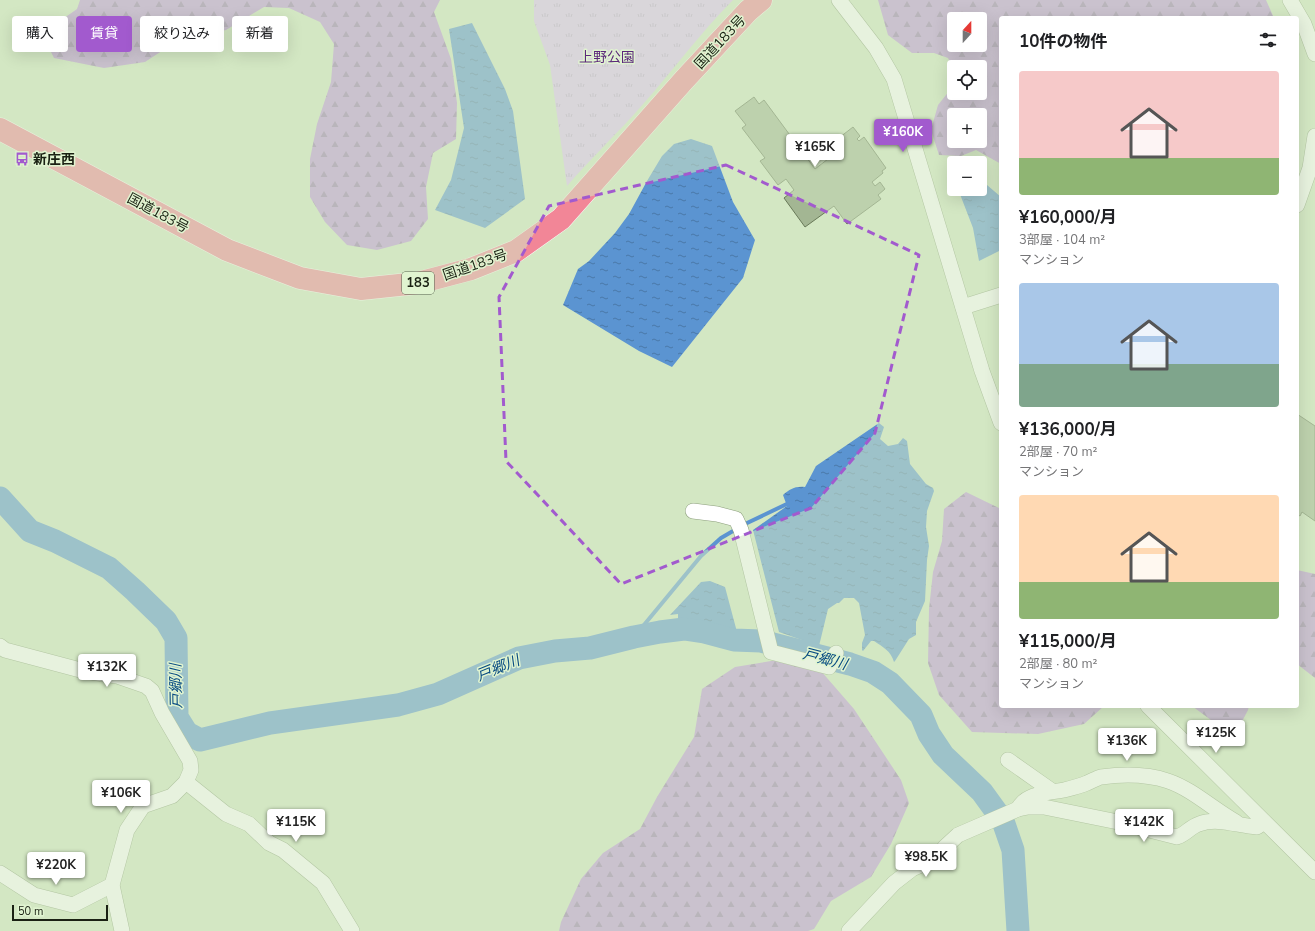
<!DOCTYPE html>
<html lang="ja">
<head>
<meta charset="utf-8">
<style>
	:root { --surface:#fff; --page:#f2f2f2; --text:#202124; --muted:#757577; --accent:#a25ace }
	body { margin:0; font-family:"Nunito Sans","Noto Sans JP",sans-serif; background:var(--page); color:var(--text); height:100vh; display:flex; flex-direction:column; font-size:15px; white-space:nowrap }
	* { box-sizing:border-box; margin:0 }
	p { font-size:13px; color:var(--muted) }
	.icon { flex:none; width:22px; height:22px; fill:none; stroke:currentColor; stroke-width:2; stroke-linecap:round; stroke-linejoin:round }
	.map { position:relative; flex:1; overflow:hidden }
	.panel { position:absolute; left:999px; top:16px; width:300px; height:692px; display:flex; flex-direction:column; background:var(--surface); border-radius:4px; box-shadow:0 4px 16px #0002 }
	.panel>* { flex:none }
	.hud { position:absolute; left:12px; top:16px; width:380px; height:36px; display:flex; gap:8px }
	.needle { width:26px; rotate:21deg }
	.tools { position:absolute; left:947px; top:12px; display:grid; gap:8px }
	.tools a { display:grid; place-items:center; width:40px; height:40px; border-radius:4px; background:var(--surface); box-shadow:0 4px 16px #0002; font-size:20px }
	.scale { position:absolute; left:12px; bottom:10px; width:96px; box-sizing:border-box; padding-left:4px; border:2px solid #1a2113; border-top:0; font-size:11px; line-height:14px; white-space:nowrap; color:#1a2113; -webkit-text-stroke:3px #e0f4d0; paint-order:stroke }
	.price { position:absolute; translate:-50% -34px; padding:0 9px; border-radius:4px; background:#fff; color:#222; font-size:13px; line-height:26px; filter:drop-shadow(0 1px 2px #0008) }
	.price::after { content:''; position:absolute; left:50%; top:24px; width:12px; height:9px; margin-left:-6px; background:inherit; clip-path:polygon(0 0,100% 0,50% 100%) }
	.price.current { background:var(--accent); color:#fff }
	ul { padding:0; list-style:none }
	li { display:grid; align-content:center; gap:8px; height:212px; padding:0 20px }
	li span { display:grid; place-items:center; height:124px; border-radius:4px; color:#555 }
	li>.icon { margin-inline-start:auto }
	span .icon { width:72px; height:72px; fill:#fffc; stroke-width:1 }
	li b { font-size:17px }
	h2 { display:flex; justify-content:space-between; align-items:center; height:48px; padding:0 20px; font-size:17px }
	.chip { padding:0 14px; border-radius:4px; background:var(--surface); box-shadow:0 4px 16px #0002; font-size:14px; line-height:36px }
	.chip.current { background:var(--accent); color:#fff }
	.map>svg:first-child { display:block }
	.forest { fill:url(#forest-firs); fill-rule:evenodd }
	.park { fill:url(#park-tufts) }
	.water { fill:url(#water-ripples) }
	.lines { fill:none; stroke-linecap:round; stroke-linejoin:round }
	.stream { stroke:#5b94d1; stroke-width:4 }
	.river { stroke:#5b94d1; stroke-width:23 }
	.building { fill:#a3b693; stroke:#697a59 }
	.minor-casing { stroke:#8d9f7d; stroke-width:16 }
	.highway-casing { stroke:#fff; stroke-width:23 }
	.minor { stroke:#fff; stroke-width:15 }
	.highway { stroke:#f28697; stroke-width:22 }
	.marked { fill:none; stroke:#a25ace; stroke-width:3; stroke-dasharray:8 5; stroke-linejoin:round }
	.labels { text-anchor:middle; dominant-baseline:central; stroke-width:3; stroke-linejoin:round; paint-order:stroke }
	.shield { fill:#e0f4d0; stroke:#55604c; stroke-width:1 }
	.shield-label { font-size:13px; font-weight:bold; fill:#1a2113 }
	.street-label { font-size:14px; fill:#1a2113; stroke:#e0f4d0 }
	.park-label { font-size:14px; fill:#5c287b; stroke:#e0f4d0 }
	.poi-label { font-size:14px; font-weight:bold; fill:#1a2113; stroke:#e0f4d0; text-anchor:start }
	.water-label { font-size:15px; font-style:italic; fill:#074a82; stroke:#e0f4d0 }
</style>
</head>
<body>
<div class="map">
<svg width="1315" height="931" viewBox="0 0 1315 931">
	<defs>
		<pattern id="forest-firs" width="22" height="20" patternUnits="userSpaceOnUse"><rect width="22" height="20" fill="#bf95dc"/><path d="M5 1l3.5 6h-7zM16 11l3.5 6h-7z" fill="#9a79b1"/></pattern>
		<pattern id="park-tufts" width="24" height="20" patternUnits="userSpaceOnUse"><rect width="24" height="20" fill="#dfc0f6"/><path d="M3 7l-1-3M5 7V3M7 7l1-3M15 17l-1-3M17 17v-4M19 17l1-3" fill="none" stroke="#bfa5d2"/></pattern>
		<pattern id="water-ripples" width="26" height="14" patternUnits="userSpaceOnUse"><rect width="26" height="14" fill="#5b94d1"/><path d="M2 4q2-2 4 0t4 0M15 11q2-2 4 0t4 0" fill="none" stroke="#4a78a8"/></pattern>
	</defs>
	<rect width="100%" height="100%" fill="#d3e7c3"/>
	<g class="forest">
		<path d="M 80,0 L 440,0 L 434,12 L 451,59 L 457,103 L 456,139 L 433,153 L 426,187 L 428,219 L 411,241 L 377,250 L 347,245 L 325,222 L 310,197 L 310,159 L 317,124 L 331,82 L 334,44 L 320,22 L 289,8 L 264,7 L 226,30 L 177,41 L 145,62 L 104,68 L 54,58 L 46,42 L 57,23 L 77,9 Z"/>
		<path d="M 878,0 L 1266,0 L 1274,18 L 1001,18 L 1001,164 L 976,150 L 961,156 L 939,155 L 931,130 L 938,105 L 950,90 L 954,79 L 954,93 L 980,93 L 980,67 L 954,67 L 954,70 L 948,58 L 934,53 L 912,53 L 888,35 ZM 954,19 L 980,19 L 980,45 L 954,45 ZM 954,115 L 980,115 L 980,141 L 954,141 Z"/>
		<path d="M 966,492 L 1001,509 L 1001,706 L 1104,706 L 1084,724 L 1038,734 L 972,732 L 939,695 L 928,663 L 929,609 L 933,572 L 942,541 L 944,509 Z"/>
		<path d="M 1297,570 L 1315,574 L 1315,678 L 1297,664 Z"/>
		<path d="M 777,660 L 821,671 L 854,709 L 901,780 L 909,803 L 891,844 L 871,877 L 831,901 L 814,929 L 808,931 L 559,931 L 561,922 L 581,879 L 603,853 L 640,829 L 657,797 L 694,737 L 702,689 L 735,667 Z"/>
		<path d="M 1192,706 L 1249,706 L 1248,710 L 1237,731 L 1219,726 Z"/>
	</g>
	<path class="park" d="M 534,0 L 733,0 C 701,32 674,69 644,103 C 619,132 592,157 567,186 L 550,65 L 534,21 Z"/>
	<g class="water">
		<path d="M 472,23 L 505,89 L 513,111 L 525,199 L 485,228 L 435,210 L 451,180 L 464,128 L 449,29 Z"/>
		<path d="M 691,139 L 712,146 L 733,202 L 755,240 L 743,278 L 672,367 L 639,351 L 563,305 L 578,269 L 589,261 L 615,233 L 629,214 L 647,181 L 662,156 L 674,144 Z"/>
		<path d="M 980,179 L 1001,197 L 1001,250 L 979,261 L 973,228 L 958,189 L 980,189 Z"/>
		<path d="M 879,423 L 884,427 L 880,439 L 888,446 L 898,444 L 903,438 L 907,441 L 910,464 L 926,484 L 933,488 L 934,491 L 927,511 L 926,527 L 929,546 L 927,560 L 925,601 L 916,622 L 916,635 L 909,639 L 895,661 L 894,662 C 891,651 883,647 874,641 L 871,641 L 863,651 L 862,650 L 862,643 L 865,635 L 859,603 L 854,598 L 844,598 L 839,603 L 837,603 L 828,609 L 819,646 L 779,632 L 753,530 L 787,506 L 783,495 C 790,489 795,486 805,487 L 816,466 Z"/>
		<path d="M 710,581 L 725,587 L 737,632 L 716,626 L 704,626 L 694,623 L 671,623 L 671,622 L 678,620 L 678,614 L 670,615 L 701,582 Z"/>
	</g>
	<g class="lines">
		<path class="stream" d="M 634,637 L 701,556 L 721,538 L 745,524 L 791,502"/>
		<path class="river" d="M 0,498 L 30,531 L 55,541 L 109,568 L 135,591 L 166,621 L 176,638 L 177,717 L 187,733 L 200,740 L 270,723 L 398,705 L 438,694 L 519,658 L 555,651 L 590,648 L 634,637 L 660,632 L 684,629 L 704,632 L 734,640 L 761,641 L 850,664 L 873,672 L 890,683 L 921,715 L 929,734 L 943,755 L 982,792 L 1003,821 L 1013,850 L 1018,931"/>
	</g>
	<g class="building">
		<path d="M 754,97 L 759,104 L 764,100 L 815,169 L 841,149 L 835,141 L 853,127 L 860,136 L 857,139 L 859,141 L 864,137 L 886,168 L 882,171 L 883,173 L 872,182 L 875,186 L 880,182 L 885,189 L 878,195 L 881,199 L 847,224 L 834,206 L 805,227 L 784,198 L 794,190 L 786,179 L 778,185 L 760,161 L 765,158 L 742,128 L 746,125 L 735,111 Z"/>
		<path d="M 1297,414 L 1315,426 L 1315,521 L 1302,512 L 1300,516 L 1297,514 Z"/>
	</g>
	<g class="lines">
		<g class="minor-casing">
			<g id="minor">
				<path d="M 839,0 L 876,48 L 894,79 L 982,371 L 1001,423"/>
				<path d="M 1290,0 L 1304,24 L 1315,54"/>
				<path d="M 1297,205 L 1310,168 L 1315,136"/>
				<path d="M 963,307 L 1001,295"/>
				<path d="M 693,511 L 717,514 L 736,519 L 741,530 L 771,652 L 829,667 L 836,653"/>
				<path d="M 0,646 L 5,650 L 84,671 L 117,676 L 146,686 L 152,691 L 162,713 L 190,761 L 191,770 L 186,782 L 172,796 L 143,806 L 127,830 L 112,885 L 122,931"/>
				<path d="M 1148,706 L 1315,872"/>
				<path d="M 1008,760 L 1052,791"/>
				<path d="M 186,782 L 226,814 L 249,824 L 269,843 L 283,850 L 323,883 L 352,931"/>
				<path d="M 1018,809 C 1026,793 1048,793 1064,790 C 1072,788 1080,786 1087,783 C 1092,781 1097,778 1101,777 C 1123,774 1147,774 1168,781 C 1192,789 1214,810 1236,822"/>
				<path d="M 0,873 L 34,895 L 73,905 L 112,885"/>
				<path d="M 849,931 L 894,883 L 912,869 L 937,858 L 945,847 L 958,835 L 1018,809 L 1028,807 L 1044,807 L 1118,822 L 1177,837 C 1186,834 1190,827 1199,824 C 1218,817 1238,826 1257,827 L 1264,822"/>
			</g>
		</g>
		<g class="highway-casing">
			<path id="highway" d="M 0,129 L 227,250 L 300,278 L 361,289 L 418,283 L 471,269 L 516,251 L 561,219 L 684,80 L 748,11 L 761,0"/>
		</g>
		<use href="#minor" class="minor"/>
		<use href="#highway" class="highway"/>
	</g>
	<path d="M0 0H1315V931H0ZM 726,165 L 919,255 L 875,433 L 811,508 L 621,584 L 506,461 L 499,297 L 549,206 Z" fill="#d3e7c3" fill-opacity=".55" fill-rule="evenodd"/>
	<path class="marked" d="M 726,165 L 919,255 L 875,433 L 811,508 L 621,584 L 506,461 L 499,297 L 549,206 Z"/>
	<defs>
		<g id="bus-bare" transform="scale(1.08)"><path d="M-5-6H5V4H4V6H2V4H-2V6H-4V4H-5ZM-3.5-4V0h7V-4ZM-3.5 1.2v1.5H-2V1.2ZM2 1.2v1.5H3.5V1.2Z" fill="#a25ace" stroke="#e0f4d0" stroke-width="2.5" paint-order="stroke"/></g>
	</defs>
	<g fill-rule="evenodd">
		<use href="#bus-bare" x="22" y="159"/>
	</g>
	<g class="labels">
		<rect class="shield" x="402" y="272" width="32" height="22" rx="3"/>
		<g class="shield-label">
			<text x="418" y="283">183</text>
		</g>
		<g class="street-label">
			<text transform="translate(720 42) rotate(-47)">国道183号</text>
			<text transform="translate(158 213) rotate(28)">国道183号</text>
			<text transform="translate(475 265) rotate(-19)">国道183号</text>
		</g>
		<g class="park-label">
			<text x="607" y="57">上野公園</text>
		</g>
		<g class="poi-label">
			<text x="33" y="159">新庄西</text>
		</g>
		<g class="water-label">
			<text transform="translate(825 659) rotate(15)">戸郷川</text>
			<text transform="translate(498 668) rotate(-22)">戸郷川</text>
			<text transform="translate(176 686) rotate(-91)">戸郷川</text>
		</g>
	</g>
</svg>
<div class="tools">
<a><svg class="needle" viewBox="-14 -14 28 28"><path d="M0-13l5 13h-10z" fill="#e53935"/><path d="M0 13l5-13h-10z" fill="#757577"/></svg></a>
<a><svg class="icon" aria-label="locate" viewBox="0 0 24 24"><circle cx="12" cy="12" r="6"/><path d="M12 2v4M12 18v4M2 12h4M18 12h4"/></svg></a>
<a>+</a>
<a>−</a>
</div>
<div class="scale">50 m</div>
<b class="price current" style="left:903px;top:153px">¥160K</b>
<b class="price" style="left:815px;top:168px">¥165K</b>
<b class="price" style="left:107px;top:688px">¥132K</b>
<b class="price" style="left:1216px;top:754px">¥125K</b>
<b class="price" style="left:1127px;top:762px">¥136K</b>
<b class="price" style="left:121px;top:814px">¥106K</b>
<b class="price" style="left:296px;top:843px">¥115K</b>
<b class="price" style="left:1144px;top:843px">¥142K</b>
<b class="price" style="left:926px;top:878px">¥98.5K</b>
<b class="price" style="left:56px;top:886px">¥220K</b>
<div class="hud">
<a class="chip">購入</a>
<a class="chip current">賃貸</a>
<a class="chip">絞り込み</a>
<a class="chip">新着</a>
</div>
<section class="panel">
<h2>10件の物件<svg class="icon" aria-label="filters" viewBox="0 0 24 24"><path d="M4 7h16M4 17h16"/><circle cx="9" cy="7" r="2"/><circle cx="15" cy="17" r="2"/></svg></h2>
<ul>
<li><span style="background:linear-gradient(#f6c9c9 70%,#8fb573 0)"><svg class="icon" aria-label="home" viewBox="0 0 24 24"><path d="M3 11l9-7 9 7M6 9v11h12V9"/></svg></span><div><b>¥160,000/月</b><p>3部屋 · 104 m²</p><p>マンション</p></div></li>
<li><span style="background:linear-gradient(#a9c7e8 65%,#7fa58c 0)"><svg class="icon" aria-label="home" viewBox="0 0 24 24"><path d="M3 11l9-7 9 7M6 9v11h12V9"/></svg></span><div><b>¥136,000/月</b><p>2部屋 · 70 m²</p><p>マンション</p></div></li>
<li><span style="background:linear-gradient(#ffd9b3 70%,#8fb573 0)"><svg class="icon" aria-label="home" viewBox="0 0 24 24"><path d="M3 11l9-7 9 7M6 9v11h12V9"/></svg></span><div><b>¥115,000/月</b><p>2部屋 · 80 m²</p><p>マンション</p></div></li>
</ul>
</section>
</div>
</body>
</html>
